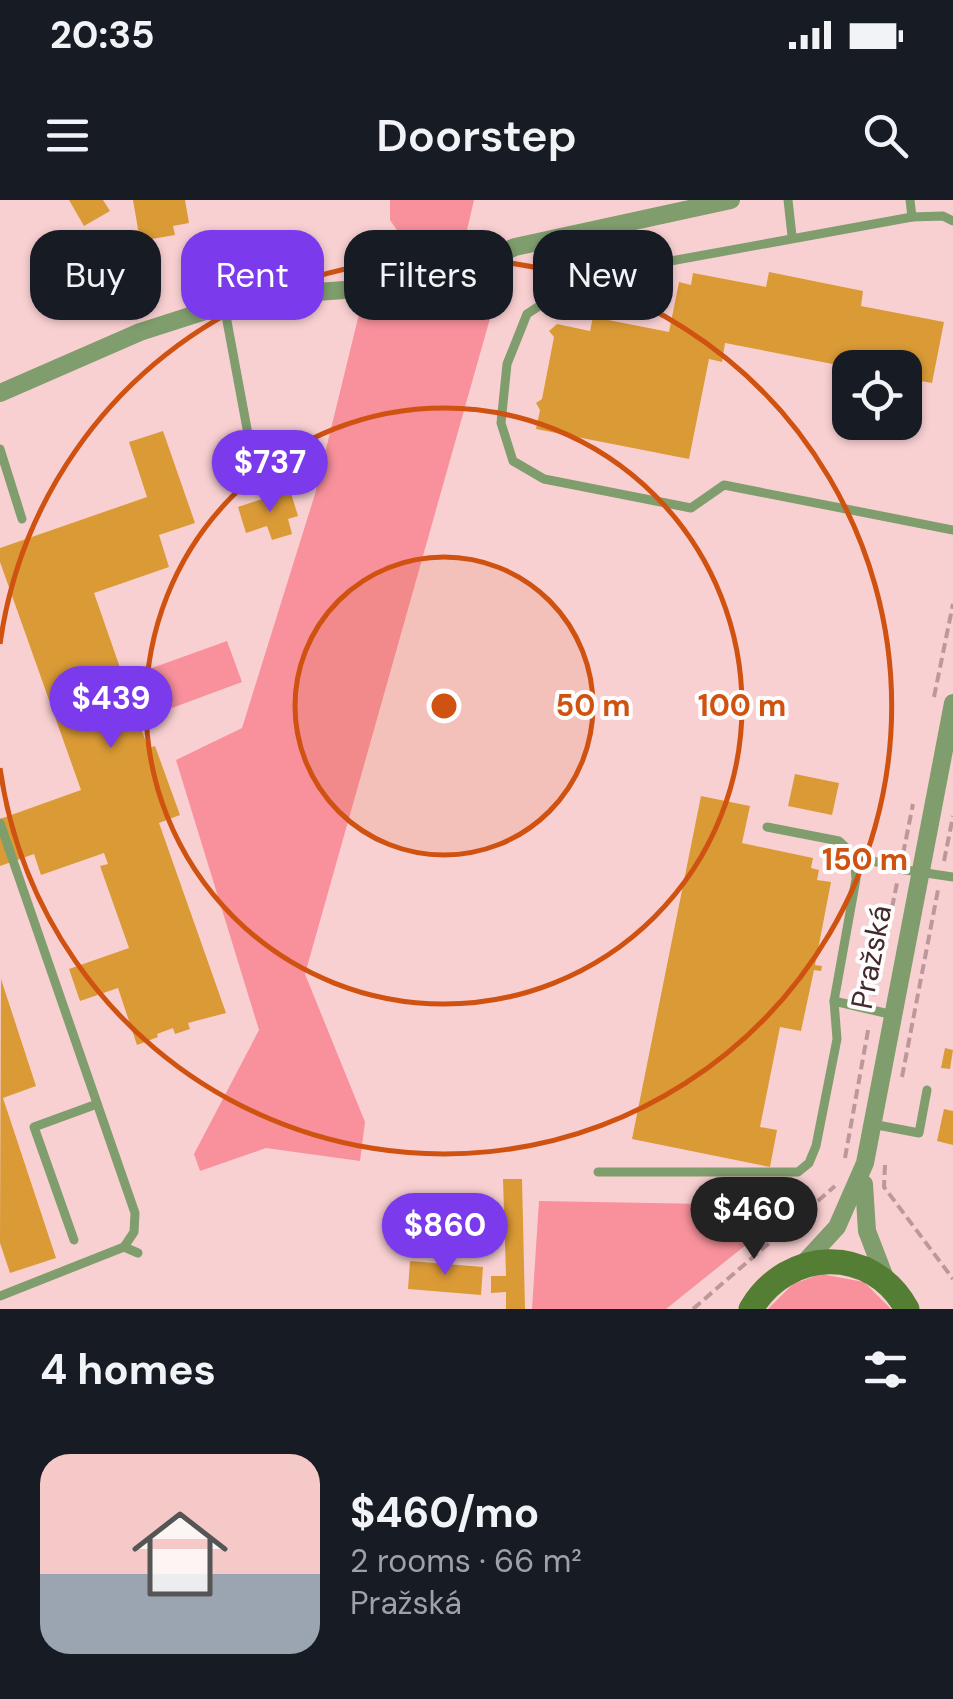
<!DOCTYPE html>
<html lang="en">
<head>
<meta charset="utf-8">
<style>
	:root { --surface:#171b24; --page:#242831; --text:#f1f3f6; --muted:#9ea1a6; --accent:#7c3aed }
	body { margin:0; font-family:"DM Sans",sans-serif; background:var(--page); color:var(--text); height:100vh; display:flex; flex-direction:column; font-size:38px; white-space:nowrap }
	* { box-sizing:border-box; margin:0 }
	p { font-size:32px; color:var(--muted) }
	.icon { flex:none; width:55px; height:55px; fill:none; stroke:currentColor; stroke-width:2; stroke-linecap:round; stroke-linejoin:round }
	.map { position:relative; height:1109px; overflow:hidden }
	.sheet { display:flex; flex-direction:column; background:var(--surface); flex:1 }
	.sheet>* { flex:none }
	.hud { position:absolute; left:30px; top:30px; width:895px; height:90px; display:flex; gap:20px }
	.fabs { position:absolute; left:832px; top:150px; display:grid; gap:20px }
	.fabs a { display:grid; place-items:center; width:90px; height:90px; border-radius:20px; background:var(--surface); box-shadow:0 2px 8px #0004; font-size:50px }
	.price { position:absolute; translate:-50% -85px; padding:0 22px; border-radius:35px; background:var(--accent); color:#fff; font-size:32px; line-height:65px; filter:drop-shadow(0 2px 5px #0008) }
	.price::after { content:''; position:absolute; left:50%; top:60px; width:30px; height:22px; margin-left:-15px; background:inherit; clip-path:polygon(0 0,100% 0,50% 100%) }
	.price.active { background:#222; color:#fff }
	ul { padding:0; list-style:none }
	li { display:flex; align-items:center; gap:30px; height:250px; padding:0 40px }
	li span { display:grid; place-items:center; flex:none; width:280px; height:200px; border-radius:30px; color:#555 }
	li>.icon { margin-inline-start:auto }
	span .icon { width:120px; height:120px; fill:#fffc; stroke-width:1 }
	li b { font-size:42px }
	h2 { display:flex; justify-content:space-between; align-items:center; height:120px; padding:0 40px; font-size:42px }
	.tag { padding:0 35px; border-radius:30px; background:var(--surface); box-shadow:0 2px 8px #0004; font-size:35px; line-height:90px }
	.tag.active { background:var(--accent); color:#fff }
	.status { display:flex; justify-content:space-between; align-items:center; height:70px; padding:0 50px; background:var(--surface); direction:ltr }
	.status svg { height:28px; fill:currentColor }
	header { display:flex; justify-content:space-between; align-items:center; height:130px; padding:0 40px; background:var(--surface); font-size:45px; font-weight:600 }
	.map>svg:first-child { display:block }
	.green { fill:#f8919b }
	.building { fill:#da9a36 }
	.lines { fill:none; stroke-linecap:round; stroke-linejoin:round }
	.path { stroke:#bc989a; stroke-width:4; stroke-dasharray:10 5; stroke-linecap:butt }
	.service { stroke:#7f9d6d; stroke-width:9 }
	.minor { stroke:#7f9d6d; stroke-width:18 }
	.secondary { stroke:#537e33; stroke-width:25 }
	.ring { fill:none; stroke:#cf5211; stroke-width:5 }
	.labels { text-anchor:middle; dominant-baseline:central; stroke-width:8; stroke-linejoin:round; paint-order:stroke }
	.street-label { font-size:30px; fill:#43292b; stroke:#fdfdfd }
	.centre { fill:#cf5211; stroke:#fdfdfd; stroke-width:5 }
	.ring-label { font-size:30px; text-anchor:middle; font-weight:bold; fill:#cf5211; stroke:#fdfdfd; stroke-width:8; stroke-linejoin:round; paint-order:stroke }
</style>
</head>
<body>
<div class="status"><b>20:35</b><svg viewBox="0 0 49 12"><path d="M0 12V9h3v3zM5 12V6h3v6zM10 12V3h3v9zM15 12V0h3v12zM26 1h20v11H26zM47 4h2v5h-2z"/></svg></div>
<header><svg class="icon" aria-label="menu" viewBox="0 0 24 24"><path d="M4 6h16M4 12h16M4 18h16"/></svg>Doorstep<svg class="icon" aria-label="search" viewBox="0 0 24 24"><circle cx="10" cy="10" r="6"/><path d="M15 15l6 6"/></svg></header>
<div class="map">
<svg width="953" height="1109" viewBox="0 0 953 1109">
	<rect width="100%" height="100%" fill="#f9d0d2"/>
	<g class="green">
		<path d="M 390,0 L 474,0 L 466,34 L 437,52 L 408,46 L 390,20 Z"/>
		<path d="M 498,90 L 305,774 L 365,922 L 360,961 L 266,948 L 200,971 L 194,954 L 259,830 L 176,560 L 242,528 L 315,294 L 360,110 Z"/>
		<path d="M 227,441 L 242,482 L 153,515 L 138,473 Z"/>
		<path d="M 539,1001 L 764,1005 L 757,1036 L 666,1109 L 532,1109 Z"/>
		<path d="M 821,1074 L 864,1082 L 891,1109 L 768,1109 L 793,1084 Z"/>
	</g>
	<g class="building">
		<path d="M 69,0 L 103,0 L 110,11 L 84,26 Z"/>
		<path d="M 133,0 L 185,0 L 189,23 L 173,26 L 175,35 L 140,41 Z"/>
		<path d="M 769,72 L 863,91 L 861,106 L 944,122 L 932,183 L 905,178 L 905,168 L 853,168 L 725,143 L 722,162 L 709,159 L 689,259 L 536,229 L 540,210 L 536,203 L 542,199 L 554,137 L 549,131 L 557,124 L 590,131 L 593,117 L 669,132 L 679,82 L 691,85 L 693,73 L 766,87 Z"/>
		<path d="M 163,231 L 195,323 L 159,335 L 169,367 L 94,393 L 148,548 L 155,546 L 180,615 L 159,623 L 226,813 L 188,823 L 190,829 L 175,834 L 173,828 L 157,834 L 158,837 L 137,845 L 118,788 L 80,801 L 69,769 L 129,748 L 100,666 L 108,664 L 104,653 L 41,675 L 34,654 L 0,666 L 0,619 L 81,590 L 0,362 L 0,348 L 147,297 L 129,242 Z"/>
		<path d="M 290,290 L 298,316 L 288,319 L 292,334 L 272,340 L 267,326 L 246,333 L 238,307 Z"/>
		<path d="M 795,574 L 839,583 L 832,615 L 788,606 Z"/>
		<path d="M 701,596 L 750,606 L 742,643 L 813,658 L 811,668 L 819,670 L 817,680 L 831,682 L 815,765 L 822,766 L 821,771 L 814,770 L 801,831 L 780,827 L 760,927 L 777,930 L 770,967 L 632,939 Z"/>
		<path d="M 1,779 L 36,886 L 3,898 L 56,1058 L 10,1073 L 0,1043 Z"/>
		<path d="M 945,848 L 953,850 L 950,869 L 941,868 Z"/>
		<path d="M 944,909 L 953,911 L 953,945 L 937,941 Z"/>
		<path d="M 503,979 L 522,979 L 525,1109 L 506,1109 L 506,1092 L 491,1093 L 491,1076 L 506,1076 Z"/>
		<path d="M 410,1061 L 483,1067 L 481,1095 L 408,1089 Z"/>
	</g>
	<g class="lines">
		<g class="path">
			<path d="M 934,497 L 953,404"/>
			<path d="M 903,654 L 913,604"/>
			<path d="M 944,661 L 953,616"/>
			<path d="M 874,796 L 897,683"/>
			<path d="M 902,877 L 938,690"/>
			<path d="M 845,958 L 869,825"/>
			<path d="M 885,965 L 884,987 L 953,1079"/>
			<path d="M 693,1109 L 835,986"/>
		</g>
		<g class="service">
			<path d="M 788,0 L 792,36"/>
			<path d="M 910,0 L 912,17 L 583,77 L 527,114 L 507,164 L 501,223 L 513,261 L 544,279 L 691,308 L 724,285 L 953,330"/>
			<path d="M 912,17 L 943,16 L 953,21"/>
			<path d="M 224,105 L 256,277"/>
			<path d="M 0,249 L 22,319"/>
			<path d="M 0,623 L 135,1013 L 134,1032 L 124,1047 L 0,1096"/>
			<path d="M 767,627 L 839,641 L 854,655 L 856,679 L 834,801"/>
			<path d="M 854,655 L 899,669 L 953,677"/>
			<path d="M 872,924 L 919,933 L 927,890"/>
			<path d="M 598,972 L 798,972 L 809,963 L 816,946 L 837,839 L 834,801 L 893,815"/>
			<path d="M 74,1040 L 34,927 L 97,904"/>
			<path d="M 124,1047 L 138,1053"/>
		</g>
		<g class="minor">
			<path d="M 0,193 L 140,132 L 224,105 L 261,96 L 400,86 L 451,75 L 515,47 L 731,0"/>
			<path d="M 864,984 L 867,1031 L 887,1083"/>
			<path d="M 802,1065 L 837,1027 L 865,963 L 953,503"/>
		</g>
		<path class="secondary" d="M 751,1109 C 787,1048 871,1044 907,1109"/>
	</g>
	<circle cx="444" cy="506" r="149" fill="#cf5211" fill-opacity=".12"/>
	<g class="ring">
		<circle cx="444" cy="506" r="149"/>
		<circle cx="444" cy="506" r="298"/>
		<path d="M0 444A448 448 0 1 1 0 568"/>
	</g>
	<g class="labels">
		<g class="street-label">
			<text transform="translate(871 757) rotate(-79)">Pražská</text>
		</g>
	</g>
	<circle cx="444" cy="506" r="15" class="centre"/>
	<g class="ring-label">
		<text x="593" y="516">50 m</text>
		<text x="742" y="516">100 m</text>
		<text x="865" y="670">150 m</text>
	</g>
</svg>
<div class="fabs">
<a><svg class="icon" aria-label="locate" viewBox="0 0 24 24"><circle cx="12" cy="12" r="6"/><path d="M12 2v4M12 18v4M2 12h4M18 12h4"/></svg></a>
</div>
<b class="price" style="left:270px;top:315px">$737</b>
<b class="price" style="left:111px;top:551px">$439</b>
<b class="price active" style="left:754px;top:1062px">$460</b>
<b class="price" style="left:445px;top:1078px">$860</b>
<div class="hud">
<a class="tag">Buy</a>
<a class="tag active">Rent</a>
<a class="tag">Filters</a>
<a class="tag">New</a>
</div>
</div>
<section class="sheet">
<h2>4 homes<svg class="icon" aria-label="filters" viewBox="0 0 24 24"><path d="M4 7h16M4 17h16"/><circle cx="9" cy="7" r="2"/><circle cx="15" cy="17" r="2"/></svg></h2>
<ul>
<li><span style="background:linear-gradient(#f6c9c9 60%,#9aa5b1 0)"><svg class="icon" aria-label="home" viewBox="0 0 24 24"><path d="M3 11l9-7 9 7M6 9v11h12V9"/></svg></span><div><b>$460/mo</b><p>2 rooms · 66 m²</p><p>Pražská</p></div></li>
</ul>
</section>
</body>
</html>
